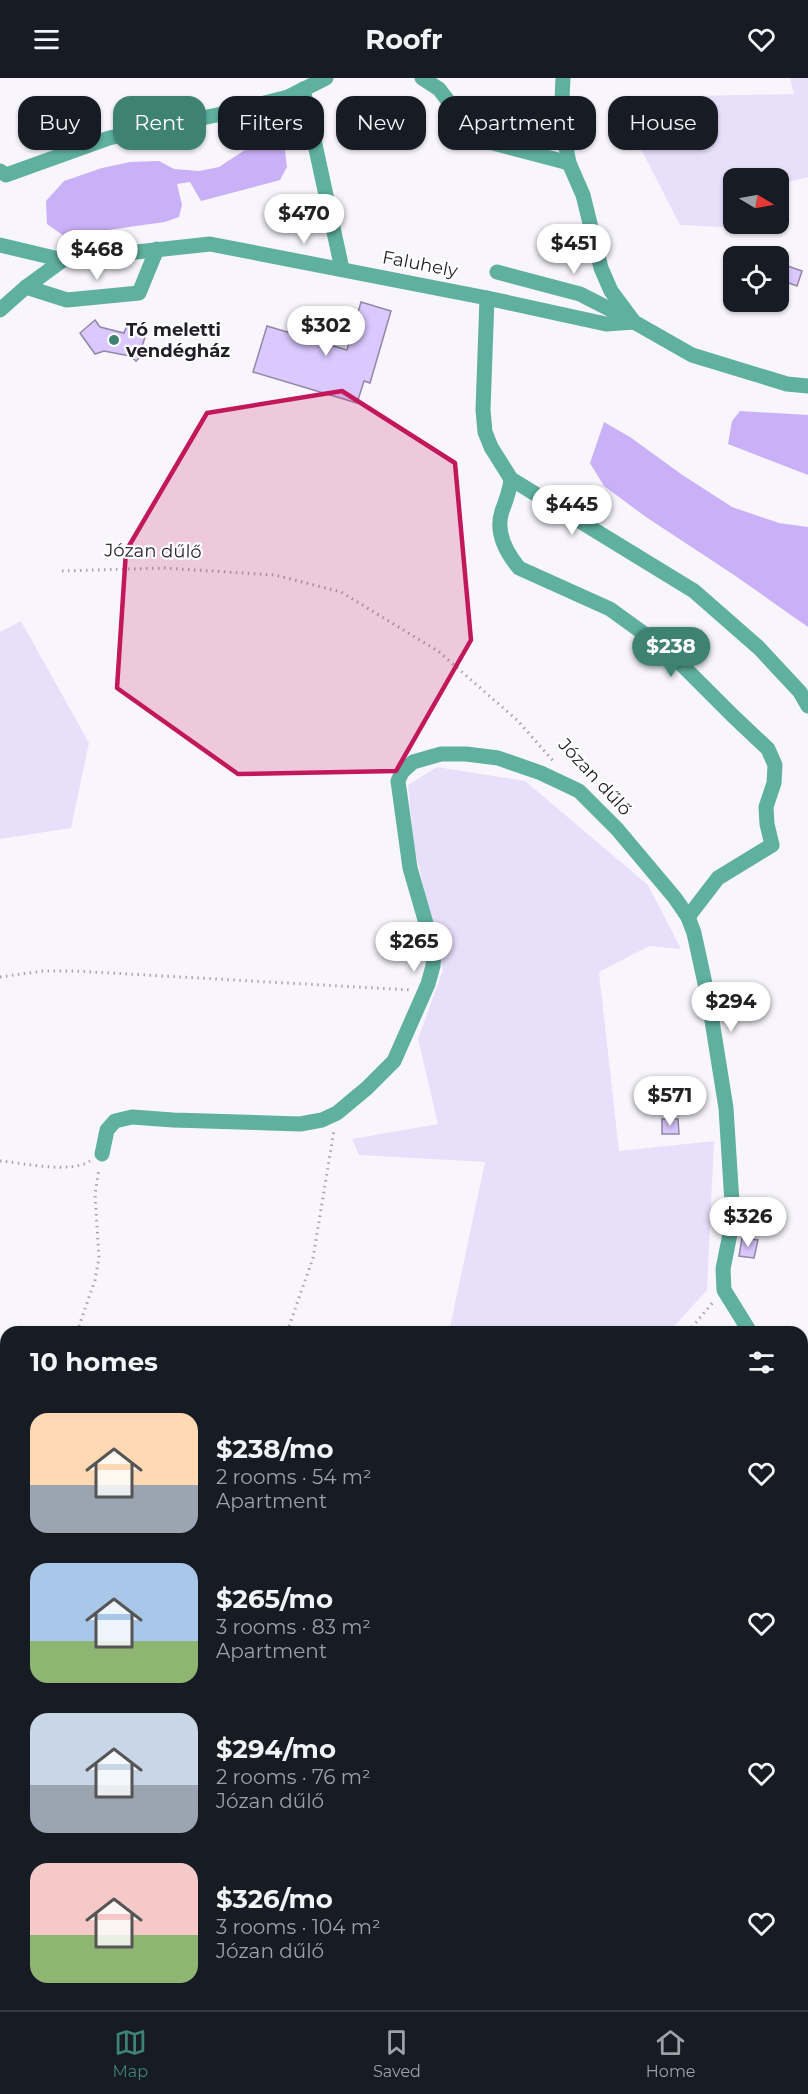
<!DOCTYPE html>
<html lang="en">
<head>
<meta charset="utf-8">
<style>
	:root { --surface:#171b24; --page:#20242c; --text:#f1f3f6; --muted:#9ea1a6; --line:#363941; --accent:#3e8274 }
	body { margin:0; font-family:Montserrat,sans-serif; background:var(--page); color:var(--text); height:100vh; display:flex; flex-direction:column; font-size:22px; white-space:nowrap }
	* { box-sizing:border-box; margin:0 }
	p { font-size:20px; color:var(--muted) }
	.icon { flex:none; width:33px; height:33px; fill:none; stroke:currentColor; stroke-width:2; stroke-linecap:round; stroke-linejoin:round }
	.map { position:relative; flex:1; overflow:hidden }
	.details { position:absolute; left:0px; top:1248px; width:808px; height:684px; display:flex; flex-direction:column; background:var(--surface); border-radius:18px 18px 0 0; box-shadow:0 2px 4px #0004 }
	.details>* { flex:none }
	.guide { position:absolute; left:18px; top:18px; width:772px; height:54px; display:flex; gap:12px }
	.needle { width:39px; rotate:100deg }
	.buttons { position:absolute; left:723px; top:90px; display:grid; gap:12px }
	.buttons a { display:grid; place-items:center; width:66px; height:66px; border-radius:12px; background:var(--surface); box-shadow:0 2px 4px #0004; font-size:30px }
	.price { position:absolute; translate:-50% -51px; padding:0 14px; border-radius:21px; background:#fff; color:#222; font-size:20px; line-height:39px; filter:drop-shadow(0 2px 3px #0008) }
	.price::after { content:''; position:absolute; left:50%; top:36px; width:18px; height:14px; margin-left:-9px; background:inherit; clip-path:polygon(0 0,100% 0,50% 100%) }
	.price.selected { background:var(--accent); color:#fff }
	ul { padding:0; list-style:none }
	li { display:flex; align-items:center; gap:18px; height:150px; padding:0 30px }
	li span { display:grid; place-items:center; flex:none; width:168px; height:120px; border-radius:18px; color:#555 }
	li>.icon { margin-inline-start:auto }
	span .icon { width:72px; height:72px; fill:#fffc; stroke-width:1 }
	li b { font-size:26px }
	h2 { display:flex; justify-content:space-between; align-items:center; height:72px; padding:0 30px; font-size:26px }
	.pill { padding:0 21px; border-radius:18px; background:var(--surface); box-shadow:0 2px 4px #0004; font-size:21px; line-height:54px }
	.pill.selected { background:var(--accent); color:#fff }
	header { display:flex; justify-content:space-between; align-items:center; height:78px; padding:0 30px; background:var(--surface); font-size:27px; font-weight:700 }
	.tab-bar { display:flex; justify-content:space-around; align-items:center; height:84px; border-top:2px solid var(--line); background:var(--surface); font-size:16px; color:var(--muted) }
	.tab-bar a { display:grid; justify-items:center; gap:3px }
	.tab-bar .selected { color:var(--accent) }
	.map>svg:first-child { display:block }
	.green { fill:#e8dffb }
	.water { fill:#cab0f7 }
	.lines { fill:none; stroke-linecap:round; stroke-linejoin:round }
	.stream { stroke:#cab0f7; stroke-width:4.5 }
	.building { fill:#dac8fe; stroke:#9187a6; stroke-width:1.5 }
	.path { stroke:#a7a4ac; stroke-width:3; stroke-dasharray:1.5 4.5; stroke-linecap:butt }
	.minor { stroke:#5fb09f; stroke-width:15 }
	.marked { fill:#c2185b; fill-opacity:0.2; stroke:#c2185b; stroke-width:4.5; stroke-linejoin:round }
	.poi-dot { fill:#3e8274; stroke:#fff; stroke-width:2 }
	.labels { text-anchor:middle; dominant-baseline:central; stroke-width:4.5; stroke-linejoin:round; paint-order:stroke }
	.street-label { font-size:18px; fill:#211d29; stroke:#fff }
	.poi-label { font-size:18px; font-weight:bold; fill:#211d29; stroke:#fff; text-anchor:start }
</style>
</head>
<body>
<header><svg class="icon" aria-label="menu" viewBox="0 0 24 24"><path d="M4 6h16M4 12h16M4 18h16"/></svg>Roofr<svg class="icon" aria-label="heart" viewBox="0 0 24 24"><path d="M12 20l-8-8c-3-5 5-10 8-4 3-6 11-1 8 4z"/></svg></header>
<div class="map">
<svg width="808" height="1932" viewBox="0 0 808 1932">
	<rect width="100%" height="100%" fill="#f8f6fc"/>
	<g class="green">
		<path d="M 790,0 L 808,0 L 808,99 L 779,106 L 778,100 L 734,100 L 734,146 L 778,146 L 779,152 L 680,147 L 624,38 L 694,18 L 794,16 Z"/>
		<path d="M 21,543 L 89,665 L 71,750 L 0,761 L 0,554 Z"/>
		<path d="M 437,689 L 525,703 L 648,807 L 681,871 L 649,868 L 599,894 L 619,1073 L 714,1063 L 707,1212 L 669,1254 L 449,1254 L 485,1084 L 359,1077 L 352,1061 L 438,1046 L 418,961 L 443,892 L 414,768 L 408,707 Z"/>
		<path d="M 57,1926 L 305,1926 L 300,1932 L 55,1932 Z"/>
	</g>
	<g class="water">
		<path d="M 254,66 L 270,67 L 285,72 L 287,89 L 280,102 L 201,123 L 190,104 L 177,106 L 182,127 L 179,139 L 165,144 L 64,158 L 47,146 L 46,123 L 64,103 L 102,90 L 130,84 L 159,83 L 174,91 L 199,93 L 219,89 Z"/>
		<path d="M 740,333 L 808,337 L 808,397 L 728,366 L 732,343 Z"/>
		<path d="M 604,344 L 630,359 L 681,396 L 732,429 L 779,445 L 808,449 L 808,549 L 734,497 L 646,439 L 604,408 L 590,385 Z"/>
	</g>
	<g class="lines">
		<g class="stream">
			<path d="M 802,1762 L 808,1744"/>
			<path d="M 713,1932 L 717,1926"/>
		</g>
	</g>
	<g class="building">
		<path d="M 782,186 L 802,193 L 797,208 L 778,201 Z"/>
		<path d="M 361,224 L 391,233 L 370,305 L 364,303 L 357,325 L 253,294 L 267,248 L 347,272 Z"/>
		<path d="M 95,242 L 100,249 L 124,255 L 128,244 L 148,251 L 142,268 L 147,273 L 136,283 L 130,278 L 104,273 L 95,276 L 80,255 Z"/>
		<path d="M 662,1041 L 678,1041 L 679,1056 L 662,1056 Z"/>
		<path d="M 742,1160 L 758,1162 L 754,1180 L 739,1178 Z"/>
	</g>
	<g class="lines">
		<g class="path">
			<path d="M 62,493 L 164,490 L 275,497 L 341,514 L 438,573 L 517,642 L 555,685"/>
			<path d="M 0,899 L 43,893 L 75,893 L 411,912"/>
			<path d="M 0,1083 C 25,1085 69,1096 90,1083"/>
			<path d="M 77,1254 L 95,1202 L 99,1180 L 95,1117 L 99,1090"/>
			<path d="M 287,1254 L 313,1180 L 334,1052"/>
			<path d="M 688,1254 L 714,1223"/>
			<path d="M 0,1408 L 6,1397"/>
			<path d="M 802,1410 L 808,1400"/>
			<path d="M 0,1492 L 6,1511"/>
			<path d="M 0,1608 L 6,1590"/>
			<path d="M 386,1932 L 390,1926"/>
			<path d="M 654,1932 L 657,1926"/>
		</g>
		<g class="minor">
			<path d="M 422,0 L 439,11 L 465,45 L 493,65 L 569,85"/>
			<path d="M 563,0 L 561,43 L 569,85 L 583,117 L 601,190 L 611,213 L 634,244 L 692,277 L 787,306 L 808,308"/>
			<path d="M 303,11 L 342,191"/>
			<path d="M 0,93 L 6,97 L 109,60 L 226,35 L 288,19 L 326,0"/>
			<path d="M 0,167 L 63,182"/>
			<path d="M 497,194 L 580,216 L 629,241"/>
			<path d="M 26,209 L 67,222 L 139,215 L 157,171"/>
			<path d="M 487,220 L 483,332 L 485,354 L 491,369 L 511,401 L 694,513 L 759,570 L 800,614 L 808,628"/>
			<path d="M 0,232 L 26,209 L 63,182 L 210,166 L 487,220 L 606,246 L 634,244"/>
			<path d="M 511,401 C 510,413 506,422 502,433 C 495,454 505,473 519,490 L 610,531 L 668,573 L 732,637 L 768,671 L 775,687 L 774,705 L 766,729 L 767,746 L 772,767 L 718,800 L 688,839"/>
			<path d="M 102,1076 L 107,1052 L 115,1043 L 132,1039 L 173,1042 L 300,1046 L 322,1042 L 337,1035 L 367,1010 L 394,983 L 428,906 L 433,888 L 434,873 L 410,790 L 398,703 L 402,694 L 413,684 L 441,676 L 466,676 L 498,680 L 541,695 L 579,713 L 617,751 L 675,820 L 688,839 L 694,855 L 709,924 L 726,1030 L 733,1141 L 723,1191 L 724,1212 L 750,1254"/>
			<path d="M 802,1305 L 808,1309"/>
			<path d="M 802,1884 L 808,1874"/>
			<path d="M 774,1932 L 778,1926"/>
		</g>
	</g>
	<path class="marked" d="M 342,313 L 455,385 L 471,562 L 396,693 L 238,696 L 117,610 L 126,473 L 207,335 Z"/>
	<circle class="poi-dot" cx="114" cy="262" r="6"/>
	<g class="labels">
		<g class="street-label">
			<text transform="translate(420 186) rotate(11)">Faluhely</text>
			<text transform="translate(153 473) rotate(1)">Józan dűlő</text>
			<text transform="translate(595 699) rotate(47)">Józan dűlő</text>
		</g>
		<g class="poi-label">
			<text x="126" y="252">Tó meletti<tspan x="126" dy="21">vendégház</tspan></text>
		</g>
	</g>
</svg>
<div class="buttons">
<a><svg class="needle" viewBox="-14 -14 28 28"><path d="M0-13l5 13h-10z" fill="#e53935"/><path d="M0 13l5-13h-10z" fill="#9ea1a6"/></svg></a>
<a><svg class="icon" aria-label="locate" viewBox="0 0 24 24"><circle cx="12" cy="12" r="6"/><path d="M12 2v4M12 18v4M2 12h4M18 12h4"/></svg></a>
</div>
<b class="price" style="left:304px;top:167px">$470</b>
<b class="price" style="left:574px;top:197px">$451</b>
<b class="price" style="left:97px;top:203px">$468</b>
<b class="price" style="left:326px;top:279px">$302</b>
<b class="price" style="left:572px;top:458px">$445</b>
<b class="price selected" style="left:671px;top:600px">$238</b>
<b class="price" style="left:414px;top:895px">$265</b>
<b class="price" style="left:731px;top:955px">$294</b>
<b class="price" style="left:670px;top:1049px">$571</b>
<b class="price" style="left:748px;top:1170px">$326</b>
<div class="guide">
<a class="pill">Buy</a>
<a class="pill selected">Rent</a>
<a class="pill">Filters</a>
<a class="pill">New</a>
<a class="pill">Apartment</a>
<a class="pill">House</a>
</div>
<section class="details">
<h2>10 homes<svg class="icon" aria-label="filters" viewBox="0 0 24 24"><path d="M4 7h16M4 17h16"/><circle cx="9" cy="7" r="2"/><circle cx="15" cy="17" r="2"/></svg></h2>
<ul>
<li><span style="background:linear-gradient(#ffd9b3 60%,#9aa5b1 0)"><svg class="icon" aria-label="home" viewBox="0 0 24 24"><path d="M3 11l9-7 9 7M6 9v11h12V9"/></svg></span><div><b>$238/mo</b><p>2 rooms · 54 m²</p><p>Apartment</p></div><svg class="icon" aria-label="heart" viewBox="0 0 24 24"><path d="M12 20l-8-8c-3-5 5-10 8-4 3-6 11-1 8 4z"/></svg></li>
<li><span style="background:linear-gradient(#a9c7e8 65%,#8fb573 0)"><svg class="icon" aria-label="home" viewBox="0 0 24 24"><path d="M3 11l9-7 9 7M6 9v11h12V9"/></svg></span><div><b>$265/mo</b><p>3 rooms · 83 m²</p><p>Apartment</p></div><svg class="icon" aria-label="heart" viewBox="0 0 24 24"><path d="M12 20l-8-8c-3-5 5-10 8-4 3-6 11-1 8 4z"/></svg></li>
<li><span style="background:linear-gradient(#c9d6e8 60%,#9aa5b1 0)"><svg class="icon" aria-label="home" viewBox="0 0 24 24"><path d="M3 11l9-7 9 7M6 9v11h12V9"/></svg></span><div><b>$294/mo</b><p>2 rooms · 76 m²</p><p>Józan dűlő</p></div><svg class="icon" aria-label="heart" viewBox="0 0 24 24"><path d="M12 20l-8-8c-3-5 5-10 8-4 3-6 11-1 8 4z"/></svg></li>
<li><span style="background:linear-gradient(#f6c9c9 60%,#8fb573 0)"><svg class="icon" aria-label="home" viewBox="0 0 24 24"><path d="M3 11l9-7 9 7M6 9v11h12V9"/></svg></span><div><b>$326/mo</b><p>3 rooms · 104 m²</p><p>Józan dűlő</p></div><svg class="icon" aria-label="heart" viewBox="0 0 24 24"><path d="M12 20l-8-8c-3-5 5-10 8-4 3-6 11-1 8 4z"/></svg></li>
</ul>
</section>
</div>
<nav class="tab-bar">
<a class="selected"><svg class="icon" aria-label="map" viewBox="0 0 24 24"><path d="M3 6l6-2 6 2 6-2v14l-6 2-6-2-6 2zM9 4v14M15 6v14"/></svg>Map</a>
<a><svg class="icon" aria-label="saved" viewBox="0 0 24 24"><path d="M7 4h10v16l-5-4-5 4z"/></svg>Saved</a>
<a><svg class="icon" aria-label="home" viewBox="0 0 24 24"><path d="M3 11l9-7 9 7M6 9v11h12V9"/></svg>Home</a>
</nav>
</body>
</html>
